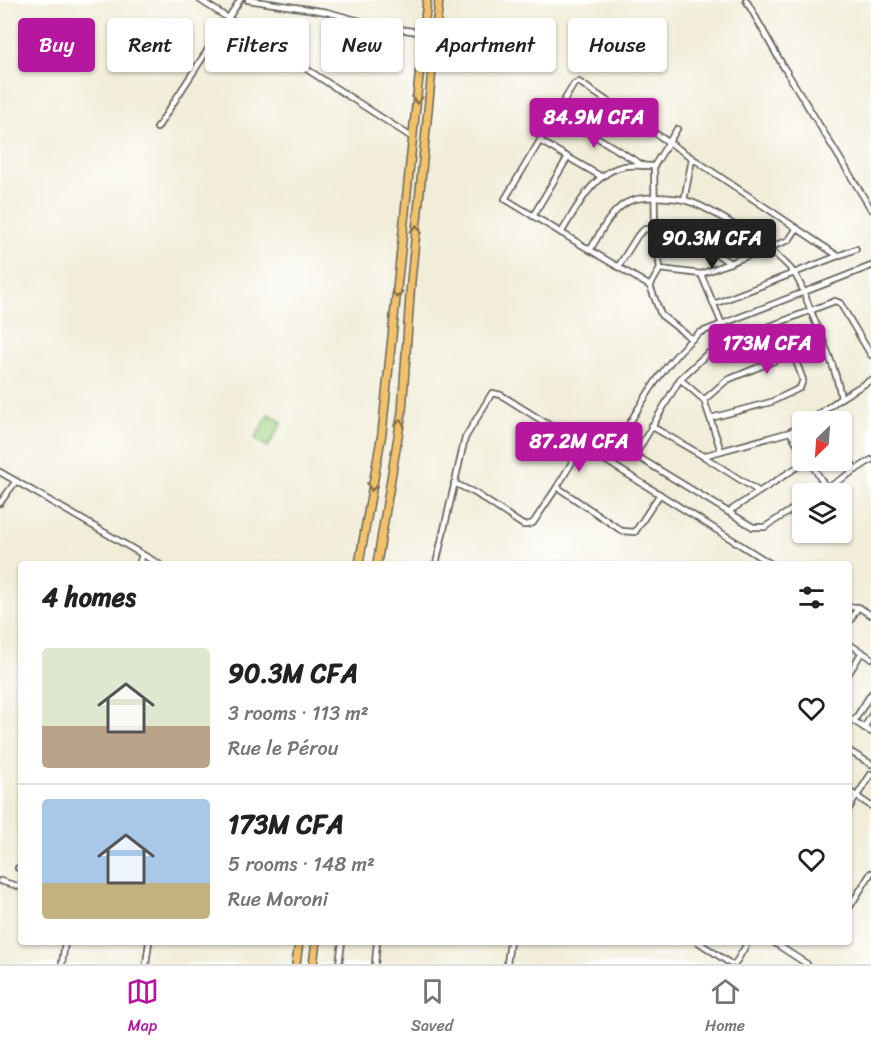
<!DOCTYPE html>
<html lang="en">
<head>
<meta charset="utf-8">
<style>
	:root { --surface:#fff; --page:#f2f2f2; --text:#222; --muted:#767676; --line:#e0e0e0; --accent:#b5179e }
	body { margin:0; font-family:Sriracha,sans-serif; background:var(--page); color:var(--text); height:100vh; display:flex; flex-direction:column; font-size:22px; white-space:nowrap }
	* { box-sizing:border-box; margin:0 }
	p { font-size:20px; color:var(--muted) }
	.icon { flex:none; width:33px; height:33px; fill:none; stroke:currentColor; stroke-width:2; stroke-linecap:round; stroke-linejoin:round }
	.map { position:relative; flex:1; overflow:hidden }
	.side { position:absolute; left:18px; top:561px; width:834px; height:384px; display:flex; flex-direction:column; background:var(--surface); border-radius:6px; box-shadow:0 2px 4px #0004 }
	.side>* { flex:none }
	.top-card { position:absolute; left:18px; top:18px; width:836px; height:54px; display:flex; gap:12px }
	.needle { width:39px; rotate:205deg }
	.buttons { position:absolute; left:792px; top:411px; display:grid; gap:12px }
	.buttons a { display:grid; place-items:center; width:60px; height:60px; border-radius:6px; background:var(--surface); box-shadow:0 2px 4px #0004; font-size:30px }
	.price { position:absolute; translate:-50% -51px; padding:0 14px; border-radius:6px; background:var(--accent); color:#fff; font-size:20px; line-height:39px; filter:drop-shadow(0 2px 3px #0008) }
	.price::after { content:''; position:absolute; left:50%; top:36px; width:18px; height:14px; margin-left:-9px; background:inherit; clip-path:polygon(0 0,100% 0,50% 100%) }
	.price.selected { background:#222; color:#fff }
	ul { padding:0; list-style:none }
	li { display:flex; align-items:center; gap:18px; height:150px; padding:0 24px }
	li+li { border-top:2px solid var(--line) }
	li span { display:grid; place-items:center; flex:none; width:168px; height:120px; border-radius:6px; color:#555 }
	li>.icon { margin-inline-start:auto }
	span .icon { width:72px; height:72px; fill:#fffc; stroke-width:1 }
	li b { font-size:26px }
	h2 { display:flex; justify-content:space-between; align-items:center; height:72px; padding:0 24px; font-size:26px }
	.chip { padding:0 21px; border-radius:6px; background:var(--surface); box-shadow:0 2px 4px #0004; font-size:21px; line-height:54px }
	.chip.selected { background:var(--accent); color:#fff }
	.menu { display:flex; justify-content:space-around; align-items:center; height:84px; border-top:2px solid var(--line); background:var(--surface); font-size:16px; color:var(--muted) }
	.menu a { display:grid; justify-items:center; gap:3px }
	.menu .selected { color:var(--accent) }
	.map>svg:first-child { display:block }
	.green { fill:#a3d685; stroke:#607950; stroke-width:1.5 }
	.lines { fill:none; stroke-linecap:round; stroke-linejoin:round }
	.minor-casing { stroke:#67655e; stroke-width:8 }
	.highway-casing { stroke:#67655e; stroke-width:10 }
	.minor { stroke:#fff; stroke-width:4.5 }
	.highway { stroke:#f2c26a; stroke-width:7 }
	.oneway { stroke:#876f43 }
</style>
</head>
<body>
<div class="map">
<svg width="871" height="964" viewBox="0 0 871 964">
	<rect width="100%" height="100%" fill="#fff"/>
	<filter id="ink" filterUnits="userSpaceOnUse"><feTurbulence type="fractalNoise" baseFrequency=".0167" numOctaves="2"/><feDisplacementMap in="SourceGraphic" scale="12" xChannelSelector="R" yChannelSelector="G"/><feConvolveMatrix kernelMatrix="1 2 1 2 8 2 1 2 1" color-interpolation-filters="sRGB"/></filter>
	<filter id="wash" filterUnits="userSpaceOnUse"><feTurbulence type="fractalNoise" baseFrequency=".008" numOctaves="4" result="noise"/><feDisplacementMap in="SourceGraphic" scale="24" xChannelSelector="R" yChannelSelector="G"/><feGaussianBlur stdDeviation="1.35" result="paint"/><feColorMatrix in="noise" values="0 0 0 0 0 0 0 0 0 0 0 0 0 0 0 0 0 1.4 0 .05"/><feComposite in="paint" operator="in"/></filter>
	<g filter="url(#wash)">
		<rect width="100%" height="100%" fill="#f1edd8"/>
		<path class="green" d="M 269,414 L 282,422 L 268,447 L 255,439 Z"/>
	</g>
	<g filter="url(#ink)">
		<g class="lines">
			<g class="minor-casing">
				<g id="minor">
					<path d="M 200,0 L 413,138"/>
					<path d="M 248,0 L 327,12 L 375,25 L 424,33"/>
					<path d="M 746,0 L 783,66 L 871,209"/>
					<path d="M 557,113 L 644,166"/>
					<path d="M 157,128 L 240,0"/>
					<path d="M 540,141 L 602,177"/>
					<path d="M 684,200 L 692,159"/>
					<path d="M 533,216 L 568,157"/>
					<path d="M 561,233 C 576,209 594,171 625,166 C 634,165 645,166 654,166"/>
					<path d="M 590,250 C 600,234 609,213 626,203 C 638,195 670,197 684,200 C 710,206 779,252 794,273 C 802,284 806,299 811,311 C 822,340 836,367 841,398"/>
					<path d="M 618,267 L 638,235 L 645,229 C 681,230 701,244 730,263"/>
					<path d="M 660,269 L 701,274 L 722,324"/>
					<path d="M 701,274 L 789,240 L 797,228"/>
					<path d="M 650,286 L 660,269 L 655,229 L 654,166 L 677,129"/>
					<path d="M 714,304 L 856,249"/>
					<path d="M 692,339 L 661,315 L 650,286 L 505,199 L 574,84 L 579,82 L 838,256"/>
					<path d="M 680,379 L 704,400 L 721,451"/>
					<path d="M 704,400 L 727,380 L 823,341"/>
					<path d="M 711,418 L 771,402 L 800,388 L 803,380 L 793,353"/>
					<path d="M 808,422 L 841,398 L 871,380"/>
					<path d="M 651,426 L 703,456 L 758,491"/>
					<path d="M 790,432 L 802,451"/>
					<path d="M 842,449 L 856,470"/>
					<path d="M 611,454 C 637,412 660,365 699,333 L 871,266"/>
					<path d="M 703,456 L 790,432 L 802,425"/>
					<path d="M 809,460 L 830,494"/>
					<path d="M 0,472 L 159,564"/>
					<path d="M 454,483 L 475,493 L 523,525 L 527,525 L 533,523 L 557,487 L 622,531 L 635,532 L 660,494"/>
					<path d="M 557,487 L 582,446"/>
					<path d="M 818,494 L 871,460"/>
					<path d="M 0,503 L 16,481"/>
					<path d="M 802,503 L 765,527 L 753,527 L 638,457 L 637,452 L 680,379 L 707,354 L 729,342 L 835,301 L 840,303 L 871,355"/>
					<path d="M 728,512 L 808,460"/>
					<path d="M 139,564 L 142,555"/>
					<path d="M 436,564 L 465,438 L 492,393 L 501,395 L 771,564"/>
					<path d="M 849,607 L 858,607 L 871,615"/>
					<path d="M 849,623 L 858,607"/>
					<path d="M 849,644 L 871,658"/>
					<path d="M 849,673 L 862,652"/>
					<path d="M 849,718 L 871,732"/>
					<path d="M 854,721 L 871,694"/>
					<path d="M 864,728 L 871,716"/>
					<path d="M 849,751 L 871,764"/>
					<path d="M 849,791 L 871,806"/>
					<path d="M 849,808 L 871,774"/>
					<path d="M 18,868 L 21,869"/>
					<path d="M 0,881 L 21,887"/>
					<path d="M 849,908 L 871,873"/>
					<path d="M 698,942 L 731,964"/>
					<path d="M 773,942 L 807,964"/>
					<path d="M 62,964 L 65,942"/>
					<path d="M 146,964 L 149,942"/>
					<path d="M 339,964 L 342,942"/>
					<path d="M 375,964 L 377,942"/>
					<path d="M 507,964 L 510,942"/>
					<path d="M 735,964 L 748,942"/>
				</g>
			</g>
			<g class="highway-casing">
				<g id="highway">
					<path d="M 359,564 L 382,433 L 427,0"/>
					<path d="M 377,564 L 402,412 L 411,281 L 439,0"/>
					<path d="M 296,964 L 299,942"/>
					<path d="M 313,964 L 316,942"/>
				</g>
			</g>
			<use href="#minor" class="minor"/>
			<use href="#highway" class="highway"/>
		</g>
		<defs><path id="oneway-chevron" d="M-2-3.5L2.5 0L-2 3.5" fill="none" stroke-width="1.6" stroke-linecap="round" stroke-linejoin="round" transform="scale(1.5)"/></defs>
		<g class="oneway">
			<use href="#oneway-chevron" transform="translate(417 100) rotate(96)"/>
			<use href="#oneway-chevron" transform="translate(416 229) rotate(-85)"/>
			<use href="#oneway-chevron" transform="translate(397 294) rotate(96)"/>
			<use href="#oneway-chevron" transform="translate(400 423) rotate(-81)"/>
			<use href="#oneway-chevron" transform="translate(372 487) rotate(100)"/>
		</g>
	</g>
</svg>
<div class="buttons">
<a><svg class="needle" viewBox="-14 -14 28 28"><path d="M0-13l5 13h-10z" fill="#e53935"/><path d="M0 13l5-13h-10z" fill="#767676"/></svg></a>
<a><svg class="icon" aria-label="layers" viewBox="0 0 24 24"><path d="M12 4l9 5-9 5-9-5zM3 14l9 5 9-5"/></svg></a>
</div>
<b class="price" style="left:594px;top:149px">84.9M CFA</b>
<b class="price selected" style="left:712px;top:270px">90.3M CFA</b>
<b class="price" style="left:767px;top:375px">173M CFA</b>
<b class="price" style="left:579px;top:473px">87.2M CFA</b>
<div class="top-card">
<a class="chip selected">Buy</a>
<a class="chip">Rent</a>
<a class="chip">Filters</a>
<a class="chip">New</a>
<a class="chip">Apartment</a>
<a class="chip">House</a>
</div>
<section class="side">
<h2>4 homes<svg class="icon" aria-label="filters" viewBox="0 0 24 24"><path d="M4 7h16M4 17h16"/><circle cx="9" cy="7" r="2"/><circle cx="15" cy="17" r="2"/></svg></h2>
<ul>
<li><span style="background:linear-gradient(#dfe7d0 65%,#b9a48a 0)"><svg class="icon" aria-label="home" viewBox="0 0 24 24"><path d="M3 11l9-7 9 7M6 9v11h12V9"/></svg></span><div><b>90.3M CFA</b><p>3 rooms · 113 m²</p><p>Rue le Pérou</p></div><svg class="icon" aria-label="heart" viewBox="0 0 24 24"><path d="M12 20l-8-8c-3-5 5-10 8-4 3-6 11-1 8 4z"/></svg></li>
<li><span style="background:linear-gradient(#a9c7e8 70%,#c2b280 0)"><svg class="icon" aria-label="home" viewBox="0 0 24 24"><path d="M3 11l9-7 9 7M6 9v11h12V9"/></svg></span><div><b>173M CFA</b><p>5 rooms · 148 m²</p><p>Rue Moroni</p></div><svg class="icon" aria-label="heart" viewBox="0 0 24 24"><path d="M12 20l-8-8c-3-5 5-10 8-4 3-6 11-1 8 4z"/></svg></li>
</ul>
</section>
</div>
<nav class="menu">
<a class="selected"><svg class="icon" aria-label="map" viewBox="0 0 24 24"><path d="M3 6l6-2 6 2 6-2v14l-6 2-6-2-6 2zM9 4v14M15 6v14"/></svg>Map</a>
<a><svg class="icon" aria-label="saved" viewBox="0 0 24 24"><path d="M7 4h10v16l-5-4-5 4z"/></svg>Saved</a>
<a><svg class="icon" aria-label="home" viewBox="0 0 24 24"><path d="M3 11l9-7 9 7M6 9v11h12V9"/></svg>Home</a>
</nav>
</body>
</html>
